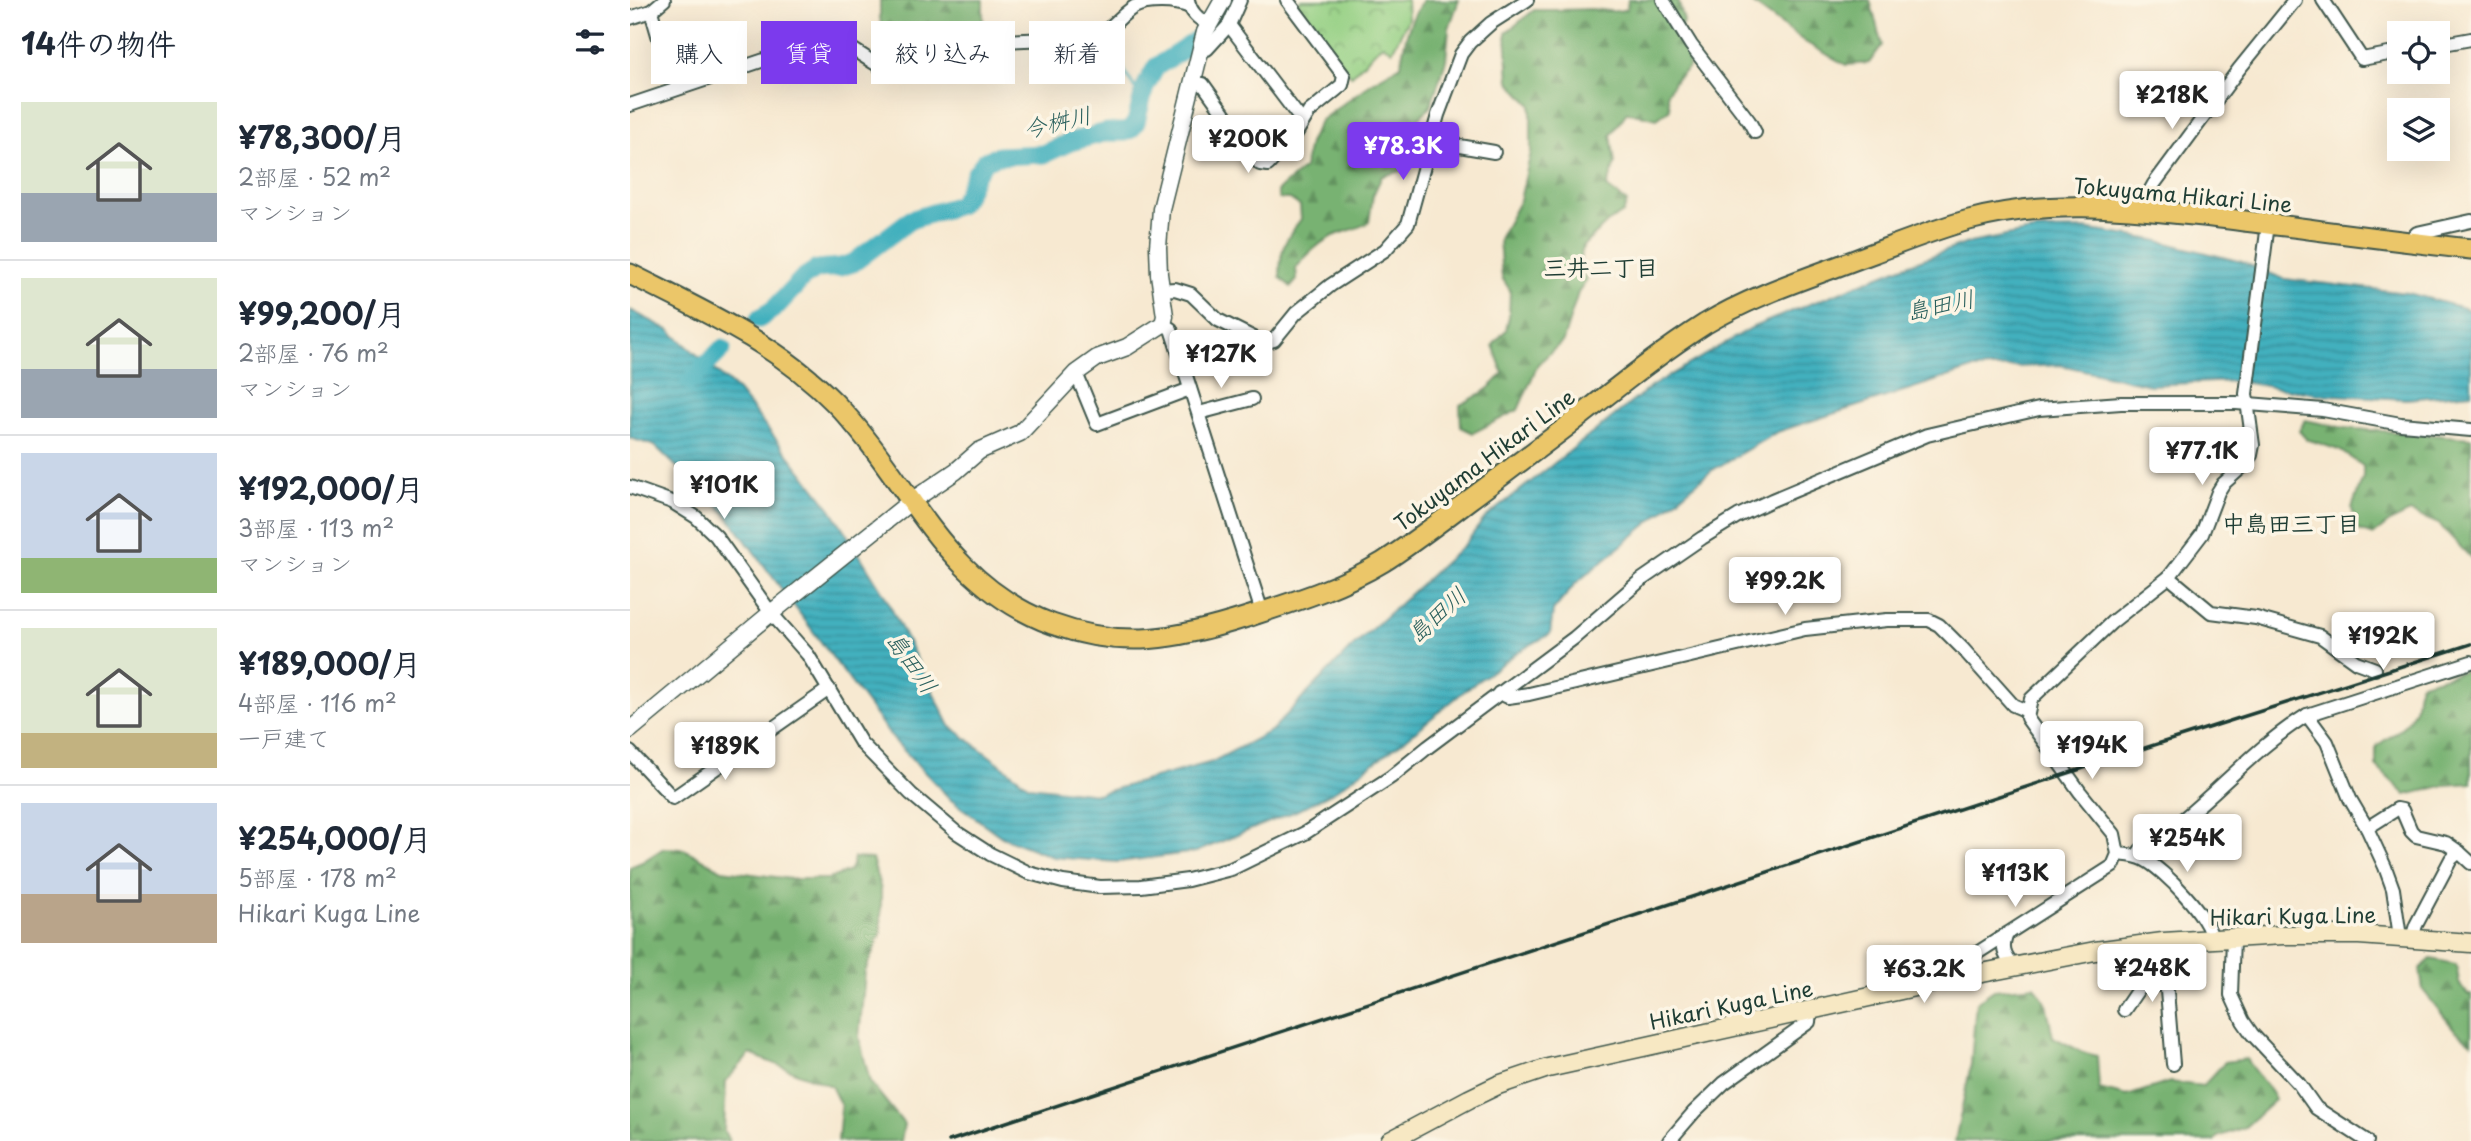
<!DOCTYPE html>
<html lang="ja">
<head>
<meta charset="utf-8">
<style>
	:root { --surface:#fff; --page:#f6f6f7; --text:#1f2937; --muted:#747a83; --line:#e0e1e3; --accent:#7c3aed }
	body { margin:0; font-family:"Playpen Sans","Klee One",sans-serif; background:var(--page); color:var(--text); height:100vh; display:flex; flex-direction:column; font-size:26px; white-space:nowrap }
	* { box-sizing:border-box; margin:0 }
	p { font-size:23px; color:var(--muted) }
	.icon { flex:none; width:38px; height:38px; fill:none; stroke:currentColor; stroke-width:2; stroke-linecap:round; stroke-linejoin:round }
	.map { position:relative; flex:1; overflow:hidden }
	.panel { display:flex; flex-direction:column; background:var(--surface); width:630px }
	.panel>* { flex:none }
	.guide { position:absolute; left:21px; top:21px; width:665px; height:63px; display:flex; gap:14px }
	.buttons { position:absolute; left:1757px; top:21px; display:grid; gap:14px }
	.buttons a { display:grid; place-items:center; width:63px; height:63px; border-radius:0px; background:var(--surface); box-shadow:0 7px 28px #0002; font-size:35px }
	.price { position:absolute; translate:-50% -60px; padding:0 16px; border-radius:7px; background:#fff; color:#222; font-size:23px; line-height:46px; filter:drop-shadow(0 2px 4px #0008) }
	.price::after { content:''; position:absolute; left:50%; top:42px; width:21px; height:16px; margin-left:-10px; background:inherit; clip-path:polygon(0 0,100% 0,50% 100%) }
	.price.active { background:var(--accent); color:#fff }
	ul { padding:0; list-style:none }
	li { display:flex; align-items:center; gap:21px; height:175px; padding:0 21px }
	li+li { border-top:2px solid var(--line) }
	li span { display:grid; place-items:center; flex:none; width:196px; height:140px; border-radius:0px; color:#555 }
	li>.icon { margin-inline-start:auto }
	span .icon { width:84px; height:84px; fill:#fffc; stroke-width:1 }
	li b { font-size:30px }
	h2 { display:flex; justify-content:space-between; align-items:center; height:84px; padding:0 21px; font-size:30px }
	.pill { padding:0 24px; border-radius:0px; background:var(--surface); box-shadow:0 7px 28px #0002; font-size:24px; line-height:63px }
	.pill.active { background:var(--accent); color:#fff }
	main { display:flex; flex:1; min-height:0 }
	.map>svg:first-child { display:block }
	.forest { fill:url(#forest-firs); stroke:#4c7853; stroke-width:2 }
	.park { fill:url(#park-crowns); stroke:#5a865c; stroke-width:2 }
	.water { fill:url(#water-rules); stroke:#307679; stroke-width:2 }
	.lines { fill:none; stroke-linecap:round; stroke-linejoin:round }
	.stream { stroke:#42b0be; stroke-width:3.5 }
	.river { stroke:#42b0be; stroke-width:19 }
	.minor-casing { stroke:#3f574c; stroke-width:16 }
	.tertiary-casing { stroke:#3f574c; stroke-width:19 }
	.secondary-casing { stroke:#3f574c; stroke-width:21 }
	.primary-casing { stroke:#3f574c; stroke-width:23 }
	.minor { stroke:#fff; stroke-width:12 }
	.tertiary { stroke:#fff; stroke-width:16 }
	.secondary { stroke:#f7e8c3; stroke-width:18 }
	.primary { stroke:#ebc669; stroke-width:19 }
	.rail { stroke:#1f3d34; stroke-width:3.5 }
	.labels { text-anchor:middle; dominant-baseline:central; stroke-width:7; stroke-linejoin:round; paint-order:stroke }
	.street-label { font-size:21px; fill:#1f3d34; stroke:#fcf5e5 }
	.water-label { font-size:23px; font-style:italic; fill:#2a605d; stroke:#fcf5e5 }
	.neighbourhood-label { font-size:23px; font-weight:bold; fill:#1f3d34; stroke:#fcf5e5 }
</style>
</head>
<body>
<main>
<section class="panel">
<h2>14件の物件<svg class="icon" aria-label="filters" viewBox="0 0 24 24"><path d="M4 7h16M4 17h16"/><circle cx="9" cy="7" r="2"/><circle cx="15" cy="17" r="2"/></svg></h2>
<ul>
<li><span style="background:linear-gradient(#dfe7d0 65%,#9aa5b1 0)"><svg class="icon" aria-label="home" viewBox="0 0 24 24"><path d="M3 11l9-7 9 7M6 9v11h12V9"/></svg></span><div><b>¥78,300/月</b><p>2部屋 · 52 m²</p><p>マンション</p></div></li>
<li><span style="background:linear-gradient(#dfe7d0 65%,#9aa5b1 0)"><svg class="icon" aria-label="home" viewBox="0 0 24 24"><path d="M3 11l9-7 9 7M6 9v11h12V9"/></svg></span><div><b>¥99,200/月</b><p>2部屋 · 76 m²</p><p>マンション</p></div></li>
<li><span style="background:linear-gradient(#c9d6e8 75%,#8fb573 0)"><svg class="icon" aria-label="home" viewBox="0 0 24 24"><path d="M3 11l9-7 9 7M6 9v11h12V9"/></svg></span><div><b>¥192,000/月</b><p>3部屋 · 113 m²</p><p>マンション</p></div></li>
<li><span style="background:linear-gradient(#dfe7d0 75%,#c2b280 0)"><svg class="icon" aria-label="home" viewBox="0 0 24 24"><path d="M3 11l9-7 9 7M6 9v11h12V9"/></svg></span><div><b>¥189,000/月</b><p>4部屋 · 116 m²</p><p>一戸建て</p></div></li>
<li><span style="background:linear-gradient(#c9d6e8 65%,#b9a48a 0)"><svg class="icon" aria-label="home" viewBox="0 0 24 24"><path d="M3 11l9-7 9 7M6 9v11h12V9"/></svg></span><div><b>¥254,000/月</b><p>5部屋 · 178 m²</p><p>Hikari Kuga Line</p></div></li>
</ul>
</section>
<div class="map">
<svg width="1841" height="1141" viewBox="0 0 1841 1141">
	<defs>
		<pattern id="forest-firs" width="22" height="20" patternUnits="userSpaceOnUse" patternTransform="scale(1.75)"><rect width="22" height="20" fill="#78b272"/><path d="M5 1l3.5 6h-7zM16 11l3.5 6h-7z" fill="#62925e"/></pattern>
		<pattern id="park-crowns" width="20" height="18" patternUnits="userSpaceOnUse" patternTransform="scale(1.75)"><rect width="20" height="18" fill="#95d084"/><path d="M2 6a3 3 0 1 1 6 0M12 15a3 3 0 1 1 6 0" fill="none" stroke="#79aa6d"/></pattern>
		<pattern id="water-rules" width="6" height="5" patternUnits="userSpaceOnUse" patternTransform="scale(1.75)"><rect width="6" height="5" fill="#42b0be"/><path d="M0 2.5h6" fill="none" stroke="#37909b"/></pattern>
	</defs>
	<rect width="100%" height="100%" fill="#fcf5e5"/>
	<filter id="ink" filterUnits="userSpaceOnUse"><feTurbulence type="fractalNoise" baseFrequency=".0143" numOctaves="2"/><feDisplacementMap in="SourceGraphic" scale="14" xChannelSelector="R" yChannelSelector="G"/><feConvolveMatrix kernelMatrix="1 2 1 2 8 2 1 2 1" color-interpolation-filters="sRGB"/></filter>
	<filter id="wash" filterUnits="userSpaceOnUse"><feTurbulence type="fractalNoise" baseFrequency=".00686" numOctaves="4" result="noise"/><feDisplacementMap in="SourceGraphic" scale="28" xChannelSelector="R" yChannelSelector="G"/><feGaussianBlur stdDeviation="1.57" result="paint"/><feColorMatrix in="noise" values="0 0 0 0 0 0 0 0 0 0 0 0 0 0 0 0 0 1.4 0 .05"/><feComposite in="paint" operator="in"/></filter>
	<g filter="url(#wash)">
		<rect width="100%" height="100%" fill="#f7e9d1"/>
		<g class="forest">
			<path d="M 250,0 L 353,0 L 353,21 L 335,36 L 279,49 L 254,40 L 250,18 Z"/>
			<path d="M 793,0 L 829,0 L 819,28 L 816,60 L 800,107 L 782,125 L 763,128 L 757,135 L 765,145 L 782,154 L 778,169 L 752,176 L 743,195 L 739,222 C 726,230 714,231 701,237 C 686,245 676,255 666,268 L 667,280 L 661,287 L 650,277 C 650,249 654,241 671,219 L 670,206 L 660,199 L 649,199 L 647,191 L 674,168 L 679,143 L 690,121 L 744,81 L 771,65 C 774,41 779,20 793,0 Z"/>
			<path d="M 998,0 L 1048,0 L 1054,21 L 1044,35 L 1058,56 L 1059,67 L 1046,79 L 1037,93 L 1040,109 L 1027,119 L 997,112 L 981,135 L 985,164 L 977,187 L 997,202 L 993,213 L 977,223 L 953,246 L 948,268 L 957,280 L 948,293 L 933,341 L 908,364 L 888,410 L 843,433 L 831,427 L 830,405 C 848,396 861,389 873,373 L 863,345 L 876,330 L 879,317 L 880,290 L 872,278 L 869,239 L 890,200 L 901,152 L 901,105 L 879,81 L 876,33 L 904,10 C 922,10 940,10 959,9 C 973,9 983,14 997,9 Z"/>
			<path d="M 1118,0 L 1240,0 L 1252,45 L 1239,63 L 1216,65 L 1175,42 Z"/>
			<path d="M 1675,420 L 1714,428 L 1841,438 L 1841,558 L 1809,524 L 1780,512 L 1761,521 L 1743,535 L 1726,529 L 1722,508 L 1733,477 L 1733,466 L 1709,450 L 1676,439 L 1669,431 Z"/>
			<path d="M 1841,669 L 1841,783 L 1816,785 L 1776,795 L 1746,766 L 1746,746 C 1761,736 1776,728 1784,711 C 1789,701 1784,692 1792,683 Z"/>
			<path d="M 34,848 L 54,849 L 92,870 L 161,879 L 198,879 L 220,871 L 224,858 L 242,859 L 251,890 L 251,932 L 235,972 L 229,1037 L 240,1082 L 274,1124 L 271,1141 L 208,1141 L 211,1106 L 201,1086 L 120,1054 L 96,1081 L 94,1131 L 99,1141 L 0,1141 L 0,867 L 12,862 Z"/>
			<path d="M 1801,959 L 1826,964 L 1829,982 L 1838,995 L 1841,995 L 1841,1043 L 1824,1029 L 1793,990 L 1790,969 Z"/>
			<path d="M 1405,986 L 1416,1003 L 1423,1037 L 1452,1052 L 1467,1056 L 1469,1089 L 1497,1096 L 1540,1082 L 1573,1086 L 1595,1062 L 1616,1059 C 1625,1074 1638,1084 1645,1100 L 1615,1127 L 1587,1137 L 1584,1141 L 1325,1141 L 1341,1064 L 1346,1002 L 1364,990 Z"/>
		</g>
		<path class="park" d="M 671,0 L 777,0 L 778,20 L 762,51 L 752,44 L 721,76 L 667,4 Z"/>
		<path class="water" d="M 1455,229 L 1525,240 L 1612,262 L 1654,279 L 1778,293 L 1841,310 L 1841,393 L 1776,399 L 1687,394 L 1605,381 L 1520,385 L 1431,365 L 1342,369 L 1147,432 L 1081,471 L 945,584 L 923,611 L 920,634 L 888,652 L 838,688 L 776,739 L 705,791 L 666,811 L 566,852 L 488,862 L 423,857 L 372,837 L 321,800 L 264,740 L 95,513 L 25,446 L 0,438 L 0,310 L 39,330 L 108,391 L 201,509 L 255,596 L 320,726 L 399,786 L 467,794 L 582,762 L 641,731 L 719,650 L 835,544 L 855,518 L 1022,386 L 1123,327 L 1274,266 L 1335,244 L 1407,230 Z"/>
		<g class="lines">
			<path class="stream" d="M 499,15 L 501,21 C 498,25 493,29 491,34 C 480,56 501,82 513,100"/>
			<g class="river">
				<path d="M 129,319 L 145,308 L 173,278 L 187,269 L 210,267 L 223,263 L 280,220 L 329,205 L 336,195 L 346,173 L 355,161 L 368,156 L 414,154 L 440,142 L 477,132 L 495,132 L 501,129 L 506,122 L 515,87 L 526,67 L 585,29 L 591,21 L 601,0"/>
				<path d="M 60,381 L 92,349"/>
			</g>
		</g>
	</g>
	<g filter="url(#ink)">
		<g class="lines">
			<g class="minor-casing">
				<g id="minor">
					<path d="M 558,0 C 560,11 568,20 578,23"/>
					<path d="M 1033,0 L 1061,45 L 1119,121 L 1125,132"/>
					<path d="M 1693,0 L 1732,59 L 1769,52"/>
					<path d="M 21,11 L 33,52 L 48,87"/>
					<path d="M 0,18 L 21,11 L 34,0"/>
					<path d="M 599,25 L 672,121"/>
					<path d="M 1808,45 L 1841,39"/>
					<path d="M 572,49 L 577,49 L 599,25 L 610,0"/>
					<path d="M 563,83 L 573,84 L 630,164 L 638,165 L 665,135 L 679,112 L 712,85 L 714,76 L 657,0"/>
					<path d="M 0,105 L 197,39 L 208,40 L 249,66 L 265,69 L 280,68 L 340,48 L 372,41 L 463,37 C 481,31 488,17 504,7 C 519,0 544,1 560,7"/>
					<path d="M 801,141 L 864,152"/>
					<path d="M 1518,210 L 1519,193 L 1524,184 L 1609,69 L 1665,0"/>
					<path d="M 1778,242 L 1787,233 L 1841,221"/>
					<path d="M 531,290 L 545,289 L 561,294 L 588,320 L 628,340 L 637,342 L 644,340 L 666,313 L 701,285 L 755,250 L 778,224 L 808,115 L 831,54 L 840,42 L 861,23 L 897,0"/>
					<path d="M 533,324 L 541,329 L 632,612"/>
					<path d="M 446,373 L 467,424 L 560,389"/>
					<path d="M 569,413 L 622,399"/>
					<path d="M 0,487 L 42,502 L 66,517 L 86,536 L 141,613 L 178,655 L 231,743 L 281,794 L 326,832 L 360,854 L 399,873 L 433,882 L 470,887 L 511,886 L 558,880 L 601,869 L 675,833 L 761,777 L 798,747 L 944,638 L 1011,580 L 1072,538 L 1108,516 L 1142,500 L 1297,435 L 1409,409 L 1491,403 L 1606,403 L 1693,410 L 1771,424 L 1841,430"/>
					<path d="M 1539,577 L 1581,612 L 1626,618 L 1690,636 L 1726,662 L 1745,669"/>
					<path d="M 869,693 L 878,697 L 899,694 L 1175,629 L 1257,620 L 1299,620 L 1309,625 L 1333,649 L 1383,705 L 1397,711"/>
					<path d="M 1677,715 L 1697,742 L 1720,799 L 1737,828 L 1755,867 L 1763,889 L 1770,937"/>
					<path d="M 0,752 L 43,798 L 199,689"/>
					<path d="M 1737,828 L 1767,809 L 1772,810 L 1781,831 L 1786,836 L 1816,843 L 1829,852"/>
					<path d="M 1488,854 C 1498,855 1507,855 1515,860 C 1533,869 1582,919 1581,939"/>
					<path d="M 1507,856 C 1512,844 1527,841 1536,833 C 1585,796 1625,747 1677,715 L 1841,662"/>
					<path d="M 1377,934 C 1371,948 1374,955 1383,966"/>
					<path d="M 1603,938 L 1601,995 L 1613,1021 L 1622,1034 L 1669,1084 L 1686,1108 L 1737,1141"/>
					<path d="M 1782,938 L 1786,925 L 1821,859 L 1829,852 L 1841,863"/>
					<path d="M 1533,942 L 1543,1064"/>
					<path d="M 1316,980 L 1318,973 L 1344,955 L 1483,866 L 1488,854 L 1484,834 L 1450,792 L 1397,718 L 1401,699 L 1482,622 L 1539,577 L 1572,534 L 1588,492 L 1593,484 L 1613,466 L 1621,455 L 1623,445 L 1616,394 L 1638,224"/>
					<path d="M 1494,1010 L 1509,988 L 1537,983"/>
					<path d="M 1039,1141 L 1064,1112 L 1094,1083 L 1179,1022 L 1180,1010"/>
				</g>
			</g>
			<g class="tertiary-casing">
				<path id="tertiary" d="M 0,730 L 141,613 L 280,502 L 326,471 L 349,451 L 390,433 L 446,373 L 467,358 L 497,347 L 533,324 L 535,316 L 529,274 L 528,247 L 531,209 L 575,32 L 593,0"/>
			</g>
			<g class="secondary-casing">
				<path id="secondary" d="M 760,1141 L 839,1099 L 868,1085 L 918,1068 L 1316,980 L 1465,951 L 1533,942 L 1653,935 L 1729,935 L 1841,943"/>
			</g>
			<g class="primary-casing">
				<path id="primary" d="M 0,274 C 73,311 146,343 204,402 C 280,479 311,583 422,624 C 493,650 548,639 617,617 C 663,602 712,587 753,562 C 783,543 811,521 839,500 C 875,473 912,446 948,418 C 990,385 1031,352 1075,324 C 1123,295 1178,278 1230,258 C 1266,245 1302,230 1339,220 C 1425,197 1504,209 1590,218 C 1674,228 1757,240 1841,249"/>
			</g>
			<use href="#minor" class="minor"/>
			<use href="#tertiary" class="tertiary"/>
			<use href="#secondary" class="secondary"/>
			<use href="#primary" class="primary"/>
			<path class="rail" d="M 319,1141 L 1518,747 L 1841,644"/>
		</g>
	</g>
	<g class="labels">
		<g class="street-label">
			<text transform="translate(1553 194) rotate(5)">Tokuyama Hikari Line</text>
			<text transform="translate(854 459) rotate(-37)">Tokuyama Hikari Line</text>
			<text transform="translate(1663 915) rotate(-1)">Hikari Kuga Line</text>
			<text transform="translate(1101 1004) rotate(-12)">Hikari Kuga Line</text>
		</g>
		<g class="water-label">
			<text transform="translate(427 121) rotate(-13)">今桝川</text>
			<text transform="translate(1310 304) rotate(-12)">島田川</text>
			<text transform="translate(806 614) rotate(-42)">島田川</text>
			<text transform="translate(283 662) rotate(55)">島田川</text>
		</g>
		<g class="neighbourhood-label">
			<text x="971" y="266">三井二丁目</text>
			<text x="1661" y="522">中島田三丁目</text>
		</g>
	</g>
</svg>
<div class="buttons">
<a><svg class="icon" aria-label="locate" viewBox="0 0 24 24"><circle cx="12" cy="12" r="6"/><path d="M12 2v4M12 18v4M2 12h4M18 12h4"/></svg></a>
<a><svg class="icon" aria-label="layers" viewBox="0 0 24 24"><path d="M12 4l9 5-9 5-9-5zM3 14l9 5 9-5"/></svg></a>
</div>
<b class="price" style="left:1542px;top:131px">¥218K</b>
<b class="price" style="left:618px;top:175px">¥200K</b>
<b class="price active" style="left:773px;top:182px">¥78.3K</b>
<b class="price" style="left:591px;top:390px">¥127K</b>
<b class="price" style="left:1572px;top:487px">¥77.1K</b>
<b class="price" style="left:94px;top:521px">¥101K</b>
<b class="price" style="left:1155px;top:617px">¥99.2K</b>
<b class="price" style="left:1753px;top:672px">¥192K</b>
<b class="price" style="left:1462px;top:781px">¥194K</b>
<b class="price" style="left:95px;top:782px">¥189K</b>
<b class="price" style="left:1557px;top:874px">¥254K</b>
<b class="price" style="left:1385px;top:909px">¥113K</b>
<b class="price" style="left:1522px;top:1004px">¥248K</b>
<b class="price" style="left:1294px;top:1005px">¥63.2K</b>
<div class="guide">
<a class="pill">購入</a>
<a class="pill active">賃貸</a>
<a class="pill">絞り込み</a>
<a class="pill">新着</a>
</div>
</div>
</main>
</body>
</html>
